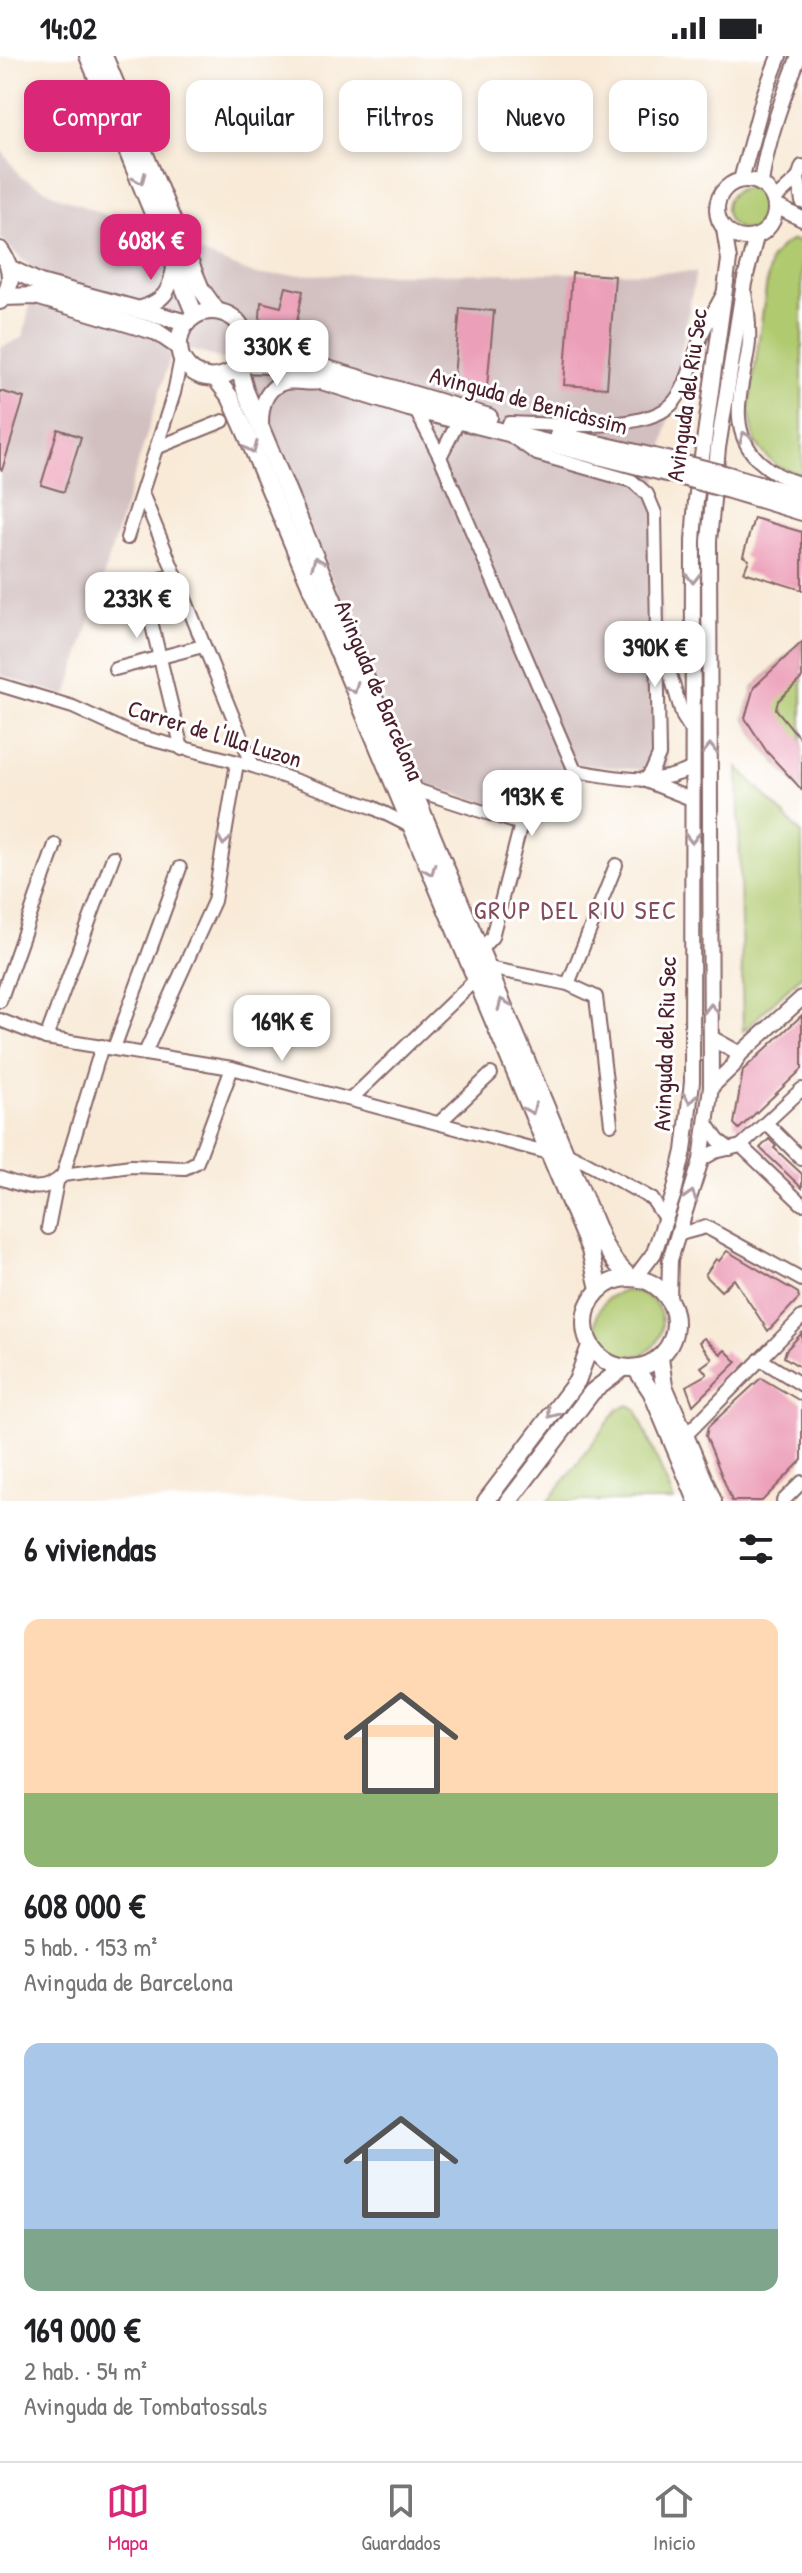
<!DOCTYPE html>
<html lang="es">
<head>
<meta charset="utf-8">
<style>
	:root { --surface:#fff; --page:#f2f2f2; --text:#202124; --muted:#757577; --line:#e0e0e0; --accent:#db2777 }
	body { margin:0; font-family:"Patrick Hand",sans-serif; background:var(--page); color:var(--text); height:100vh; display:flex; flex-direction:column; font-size:30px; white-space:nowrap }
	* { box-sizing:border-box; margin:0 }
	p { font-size:26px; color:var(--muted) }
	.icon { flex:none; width:44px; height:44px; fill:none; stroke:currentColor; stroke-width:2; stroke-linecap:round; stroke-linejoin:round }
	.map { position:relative; height:1445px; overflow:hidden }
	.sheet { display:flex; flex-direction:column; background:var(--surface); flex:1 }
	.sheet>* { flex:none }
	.top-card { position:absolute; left:24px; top:24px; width:754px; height:72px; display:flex; gap:16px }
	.price { position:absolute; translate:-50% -68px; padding:0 18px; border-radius:16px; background:#fff; color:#222; font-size:26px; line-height:52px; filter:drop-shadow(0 2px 4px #0008) }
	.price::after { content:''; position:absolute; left:50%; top:48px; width:24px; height:18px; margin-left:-12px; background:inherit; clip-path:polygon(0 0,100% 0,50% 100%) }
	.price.current { background:var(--accent); color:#fff }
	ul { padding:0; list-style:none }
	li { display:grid; align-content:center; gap:16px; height:424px; padding:0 24px }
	li span { display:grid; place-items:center; height:248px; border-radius:16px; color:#555 }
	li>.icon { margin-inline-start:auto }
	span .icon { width:144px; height:144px; fill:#fffc; stroke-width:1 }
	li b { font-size:34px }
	h2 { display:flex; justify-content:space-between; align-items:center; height:96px; padding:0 24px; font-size:34px }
	.tag { padding:0 28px; border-radius:16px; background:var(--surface); box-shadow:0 4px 12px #0003; font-size:28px; line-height:72px }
	.tag.current { background:var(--accent); color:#fff }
	.status { display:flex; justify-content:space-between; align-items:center; height:56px; padding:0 40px; background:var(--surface); direction:ltr }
	.status svg { height:22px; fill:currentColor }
	.tab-bar { display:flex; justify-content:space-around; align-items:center; height:112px; border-top:2px solid var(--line); background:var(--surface); font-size:22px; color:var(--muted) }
	.tab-bar a { display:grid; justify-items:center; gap:4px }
	.tab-bar .current { color:var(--accent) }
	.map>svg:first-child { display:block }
	.industrial { fill:#d2bfc0 }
	.green { fill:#b0ca70; stroke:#7d744e; stroke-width:2 }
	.building { fill:#ec9fb8 }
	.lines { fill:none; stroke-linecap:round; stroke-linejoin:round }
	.minor-casing { stroke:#876667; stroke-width:16 }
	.tertiary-casing { stroke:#876667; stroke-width:18 }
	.secondary-casing { stroke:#876667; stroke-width:20 }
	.minor { stroke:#fff; stroke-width:12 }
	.tertiary { stroke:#fff; stroke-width:14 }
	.secondary { stroke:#fff; stroke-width:16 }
	.secondary-bridge-casing { stroke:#876667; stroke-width:20; stroke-linecap:butt }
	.secondary-bridge { stroke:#fff; stroke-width:16 }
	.oneway { stroke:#ae9aa0 }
	.labels { text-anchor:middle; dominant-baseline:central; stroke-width:6; stroke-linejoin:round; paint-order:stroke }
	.street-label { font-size:24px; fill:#4a1f2b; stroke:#fff }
	.neighbourhood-label { font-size:26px; letter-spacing:2px; fill:#834c5c; stroke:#fff }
</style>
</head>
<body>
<div class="status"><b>14:02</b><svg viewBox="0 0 49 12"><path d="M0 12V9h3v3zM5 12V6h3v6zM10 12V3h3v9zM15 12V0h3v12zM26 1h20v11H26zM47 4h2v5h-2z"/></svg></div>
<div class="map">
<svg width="802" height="1445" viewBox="0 0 802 1445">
	<rect width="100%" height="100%" fill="#fff"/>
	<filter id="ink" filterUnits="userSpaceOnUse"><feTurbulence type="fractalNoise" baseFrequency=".0125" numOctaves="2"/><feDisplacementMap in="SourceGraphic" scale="16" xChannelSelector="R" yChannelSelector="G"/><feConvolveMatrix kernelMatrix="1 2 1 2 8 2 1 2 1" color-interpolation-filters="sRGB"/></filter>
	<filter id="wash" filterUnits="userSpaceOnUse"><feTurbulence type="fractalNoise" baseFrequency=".006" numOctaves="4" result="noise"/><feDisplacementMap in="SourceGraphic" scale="32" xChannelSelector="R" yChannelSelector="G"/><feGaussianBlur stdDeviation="1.8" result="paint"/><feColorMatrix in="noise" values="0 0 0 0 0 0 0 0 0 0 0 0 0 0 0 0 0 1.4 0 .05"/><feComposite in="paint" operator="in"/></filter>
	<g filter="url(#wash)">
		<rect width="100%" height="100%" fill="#f8ead7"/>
		<path class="industrial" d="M 0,92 L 21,121 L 60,141 L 256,219 L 696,216 L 656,430 L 668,716 L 571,708 L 520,757 L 420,727 L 239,308 L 174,289 L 67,640 L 0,619 L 0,292 L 23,281 L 37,218 L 0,182 Z"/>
		<g class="green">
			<circle cx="747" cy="153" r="21"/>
			<path d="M 792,184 L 802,186 L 802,418 L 778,411 L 768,402 L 755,386 L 749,354 L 770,204 L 781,191 Z"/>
			<path d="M 802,586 L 802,734 L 767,696 L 745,662 L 754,631 Z"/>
			<path d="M 738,711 L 802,778 L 802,919 L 743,975 Z"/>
			<circle cx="629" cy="1268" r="33"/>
			<path d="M 628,1349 L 636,1353 L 674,1445 L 549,1445 L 618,1353 Z"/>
		</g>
		<g id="blocks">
			<g class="building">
				<path d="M 572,217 L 615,220 L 607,332 L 564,329 Z"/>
				<path d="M 286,231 L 303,235 L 293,285 L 275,281 L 277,269 L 261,266 L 260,261 L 261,246 L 281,251 Z"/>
				<path d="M 460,252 L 494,255 L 486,342 L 453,332 Z"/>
				<path d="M 0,335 L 24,342 L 2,414 L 0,413 Z"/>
				<path d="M 58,373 L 81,381 L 64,436 L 41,429 Z"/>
				<path d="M 754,462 L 802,476 L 802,534 L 744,516 L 749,504 L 743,500 Z"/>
				<path d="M 802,586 L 802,622 L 778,645 L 776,653 L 802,685 L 802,734 L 767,696 L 745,662 L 754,631 Z"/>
				<path d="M 802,959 L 802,1013 L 739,1073 L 734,1068 L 743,1014 Z"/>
				<path d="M 769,1083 L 776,1090 L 774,1092 L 802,1118 L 802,1132 L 760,1092 Z"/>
				<path d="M 727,1195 L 798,1237 L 799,1242 L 768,1275 L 734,1223 L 721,1235 L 705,1219 L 716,1203 L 719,1205 Z"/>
				<path d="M 802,1277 L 802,1312 L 784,1301 L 786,1294 Z"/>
				<path d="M 704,1282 L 721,1298 L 725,1294 L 737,1306 L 693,1349 L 686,1330 L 707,1318 L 701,1311 L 712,1303 L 699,1286 Z"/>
				<path d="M 761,1322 L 802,1346 L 802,1404 L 762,1445 L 732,1445 L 706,1380 L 708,1371 Z"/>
			</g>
		</g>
	</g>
	<g filter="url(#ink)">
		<use href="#blocks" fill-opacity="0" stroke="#876667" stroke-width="2"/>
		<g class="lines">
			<g class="minor-casing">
				<g id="minor">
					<path d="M 802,110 L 798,122 L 802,146"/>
					<path d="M 774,144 L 798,122"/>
					<path d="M 745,237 C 748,253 750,269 749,286 C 747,311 737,337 739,361 C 741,398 770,419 802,428"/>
					<path d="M 415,353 L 440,401 L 575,715"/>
					<path d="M 509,367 C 547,368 642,377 671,349 C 689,331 693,299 703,276 C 709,263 716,251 723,238"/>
					<path d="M 512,381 L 537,398 L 632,425 L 647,438 L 655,457 L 659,699 L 653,713 L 645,725"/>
					<path d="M 156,392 L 223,365"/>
					<path d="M 440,401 L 459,364"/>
					<path d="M 142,437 L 253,710"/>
					<path d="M 127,482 L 174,337 L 181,302"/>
					<path d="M 175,519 L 142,528 L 182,693"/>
					<path d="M 661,588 L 683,661 L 692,675"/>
					<path d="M 115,613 L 203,590"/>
					<path d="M 0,629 L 73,651 L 134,679 L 253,710 L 372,751 L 412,771"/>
					<path d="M 648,726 L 691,743"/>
					<path d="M 413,733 L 521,768 L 540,757 L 575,715 C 615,721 655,732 692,712"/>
					<path d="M 480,894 L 492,881 L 521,768"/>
					<path d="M 488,912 L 568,928 L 596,941 L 611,1068"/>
					<path d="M 568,928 L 616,809"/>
					<path d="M 0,945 L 55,789"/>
					<path d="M 0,964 L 46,982 L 232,1012 L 549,1097 L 566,1097 L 585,1106 L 652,1143 L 666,1164"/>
					<path d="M 46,982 L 113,801"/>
					<path d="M 114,992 L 180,812"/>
					<path d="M 145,997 L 214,845 L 237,707"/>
					<path d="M 351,1043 L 476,923"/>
					<path d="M 439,1067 L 491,1018"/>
					<path d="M 707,1067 L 718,1084 L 730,1093"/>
					<path d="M 766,1067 L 802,1103"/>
					<path d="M 741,1090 L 802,1148"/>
					<path d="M 701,1104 L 715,1096 L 741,1090 L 802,1033"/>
					<path d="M 63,1119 L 102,990"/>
					<path d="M 0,1122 C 23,1130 43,1140 63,1119 L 131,1110 L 185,1112 L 197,1106 L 232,1012"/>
					<path d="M 48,1172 L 57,1126"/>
					<path d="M 680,1178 L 706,1171 L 802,1224"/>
					<path d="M 760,1303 L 802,1329"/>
					<path d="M 685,1380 L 802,1261"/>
					<path d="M 783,1445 L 802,1426"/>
				</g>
			</g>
			<g class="tertiary-casing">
				<g id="tertiary">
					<circle cx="746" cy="153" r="29"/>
					<path d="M 741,124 L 764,39 L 779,0"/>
					<path d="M 761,127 C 767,83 783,41 799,0"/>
					<path d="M 776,150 L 802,163"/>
					<path d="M 136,254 C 165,245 170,237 175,207"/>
					<path d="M 261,367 C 261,350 266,330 286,326 C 297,324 308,328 319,326"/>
					<path d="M 711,982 L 740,998"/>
					<path d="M 711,1031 L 733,1010 L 740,998 L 802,942"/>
					<path d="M 636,1221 L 654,1197 L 674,1137 L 684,1095 L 692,1026 L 693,485 L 696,444 L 729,204 L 724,173"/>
					<path d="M 669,1243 L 670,1204 L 701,1104 L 711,1031 L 709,485 L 718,392 L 744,227 L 756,181"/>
				</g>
			</g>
			<g class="secondary-casing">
				<g id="secondary">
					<path d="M 88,0 L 195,259"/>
					<path d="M 104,0 L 201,233 L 216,254"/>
					<path d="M 0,194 C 12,211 15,229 0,245"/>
					<path d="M 11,213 L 40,227 L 187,267"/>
					<path d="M 4,241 L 36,240 L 157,276 L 179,291"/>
					<path d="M 247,281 L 275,296 L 294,303 L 489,361"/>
					<path d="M 216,323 L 230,341 L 246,377 L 590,1194 L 599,1233"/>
					<path d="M 558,379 L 689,409"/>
					<path d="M 728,419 L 802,441"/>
					<path d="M 726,433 L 802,456"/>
					<path d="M 629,1221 L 615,1206 L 604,1189 L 245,334 L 239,311 C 219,326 196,326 182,303 C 179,297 179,291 179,285 C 186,236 264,250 242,308 L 270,309 L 409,352 L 686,422"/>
					<circle cx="630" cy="1267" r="45"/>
					<path d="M 660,1302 L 664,1330 L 713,1445"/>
					<path d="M 636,1313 L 651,1335 L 697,1445"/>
					<path d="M 486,1445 L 577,1325 L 590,1290"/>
					<path d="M 509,1445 L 592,1336 L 622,1313"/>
				</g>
			</g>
			<use href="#minor" class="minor"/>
			<use href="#tertiary" class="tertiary"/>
			<use href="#secondary" class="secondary"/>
			<g class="secondary-bridge-casing">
				<g id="secondary-bridge">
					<path d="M 689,409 L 728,419"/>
					<path d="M 686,422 L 726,433"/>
				</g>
			</g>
			<use href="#secondary-bridge" class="secondary-bridge"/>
		</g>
		<defs><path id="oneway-chevron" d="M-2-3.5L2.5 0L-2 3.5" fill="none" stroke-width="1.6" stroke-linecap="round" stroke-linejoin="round" transform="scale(2)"/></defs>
		<g class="oneway">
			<use href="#oneway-chevron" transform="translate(140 123) rotate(67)"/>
			<use href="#oneway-chevron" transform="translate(745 381) rotate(-110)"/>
			<use href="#oneway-chevron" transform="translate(252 392) rotate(67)"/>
			<use href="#oneway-chevron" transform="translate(317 506) rotate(-113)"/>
			<use href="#oneway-chevron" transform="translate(693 522) rotate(90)"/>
			<use href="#oneway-chevron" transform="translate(353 632) rotate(67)"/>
			<use href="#oneway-chevron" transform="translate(710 693) rotate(-90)"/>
			<use href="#oneway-chevron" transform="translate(692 782) rotate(90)"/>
			<use href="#oneway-chevron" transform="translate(224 784) rotate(99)"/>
			<use href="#oneway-chevron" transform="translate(430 814) rotate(67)"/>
			<use href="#oneway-chevron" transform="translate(503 948) rotate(-113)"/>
			<use href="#oneway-chevron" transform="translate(711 953) rotate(-90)"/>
			<use href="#oneway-chevron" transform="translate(690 1042) rotate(95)"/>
			<use href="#oneway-chevron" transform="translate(531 1053) rotate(67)"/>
			<use href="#oneway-chevron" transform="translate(691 1140) rotate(-74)"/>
			<use href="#oneway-chevron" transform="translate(552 1357) rotate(127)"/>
		</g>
	</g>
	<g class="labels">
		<g class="street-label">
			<text transform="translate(686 339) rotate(-82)">Avinguda del Riu Sec</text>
			<text transform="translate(529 344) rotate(15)">Avinguda de Benicàssim</text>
			<text transform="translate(380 634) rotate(67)">Avinguda de Barcelona</text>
			<text transform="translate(215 677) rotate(17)">Carrer de l'Illa Luzon</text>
			<text transform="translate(664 988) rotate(-88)">Avinguda del Riu Sec</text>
		</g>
		<g class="neighbourhood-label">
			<text x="576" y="853">GRUP DEL RIU SEC</text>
		</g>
	</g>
</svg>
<b class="price current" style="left:151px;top:226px">608K €</b>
<b class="price" style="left:277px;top:332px">330K €</b>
<b class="price" style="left:137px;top:584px">233K €</b>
<b class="price" style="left:655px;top:633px">390K €</b>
<b class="price" style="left:532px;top:782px">193K €</b>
<b class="price" style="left:282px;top:1007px">169K €</b>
<div class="top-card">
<a class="tag current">Comprar</a>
<a class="tag">Alquilar</a>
<a class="tag">Filtros</a>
<a class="tag">Nuevo</a>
<a class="tag">Piso</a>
</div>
</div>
<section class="sheet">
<h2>6 viviendas<svg class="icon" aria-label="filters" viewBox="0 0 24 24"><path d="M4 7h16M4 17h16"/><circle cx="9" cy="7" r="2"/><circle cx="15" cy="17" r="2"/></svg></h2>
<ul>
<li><span style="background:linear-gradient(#ffd9b3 70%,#8fb573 0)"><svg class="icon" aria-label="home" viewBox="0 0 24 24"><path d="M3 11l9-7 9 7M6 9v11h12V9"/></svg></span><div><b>608 000 €</b><p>5 hab. · 153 m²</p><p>Avinguda de Barcelona</p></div></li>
<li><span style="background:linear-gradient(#a9c7e8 75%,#7fa58c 0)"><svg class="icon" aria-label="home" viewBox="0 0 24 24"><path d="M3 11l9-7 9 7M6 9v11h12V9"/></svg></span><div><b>169 000 €</b><p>2 hab. · 54 m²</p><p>Avinguda de Tombatossals</p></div></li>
</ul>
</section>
<nav class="tab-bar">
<a class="current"><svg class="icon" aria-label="map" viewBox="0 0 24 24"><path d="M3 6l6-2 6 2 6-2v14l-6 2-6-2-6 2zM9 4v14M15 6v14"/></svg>Mapa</a>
<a><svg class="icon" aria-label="saved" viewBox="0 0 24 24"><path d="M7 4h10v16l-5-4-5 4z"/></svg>Guardados</a>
<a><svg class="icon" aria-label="home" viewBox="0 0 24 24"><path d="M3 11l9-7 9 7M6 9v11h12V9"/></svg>Inicio</a>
</nav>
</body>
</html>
